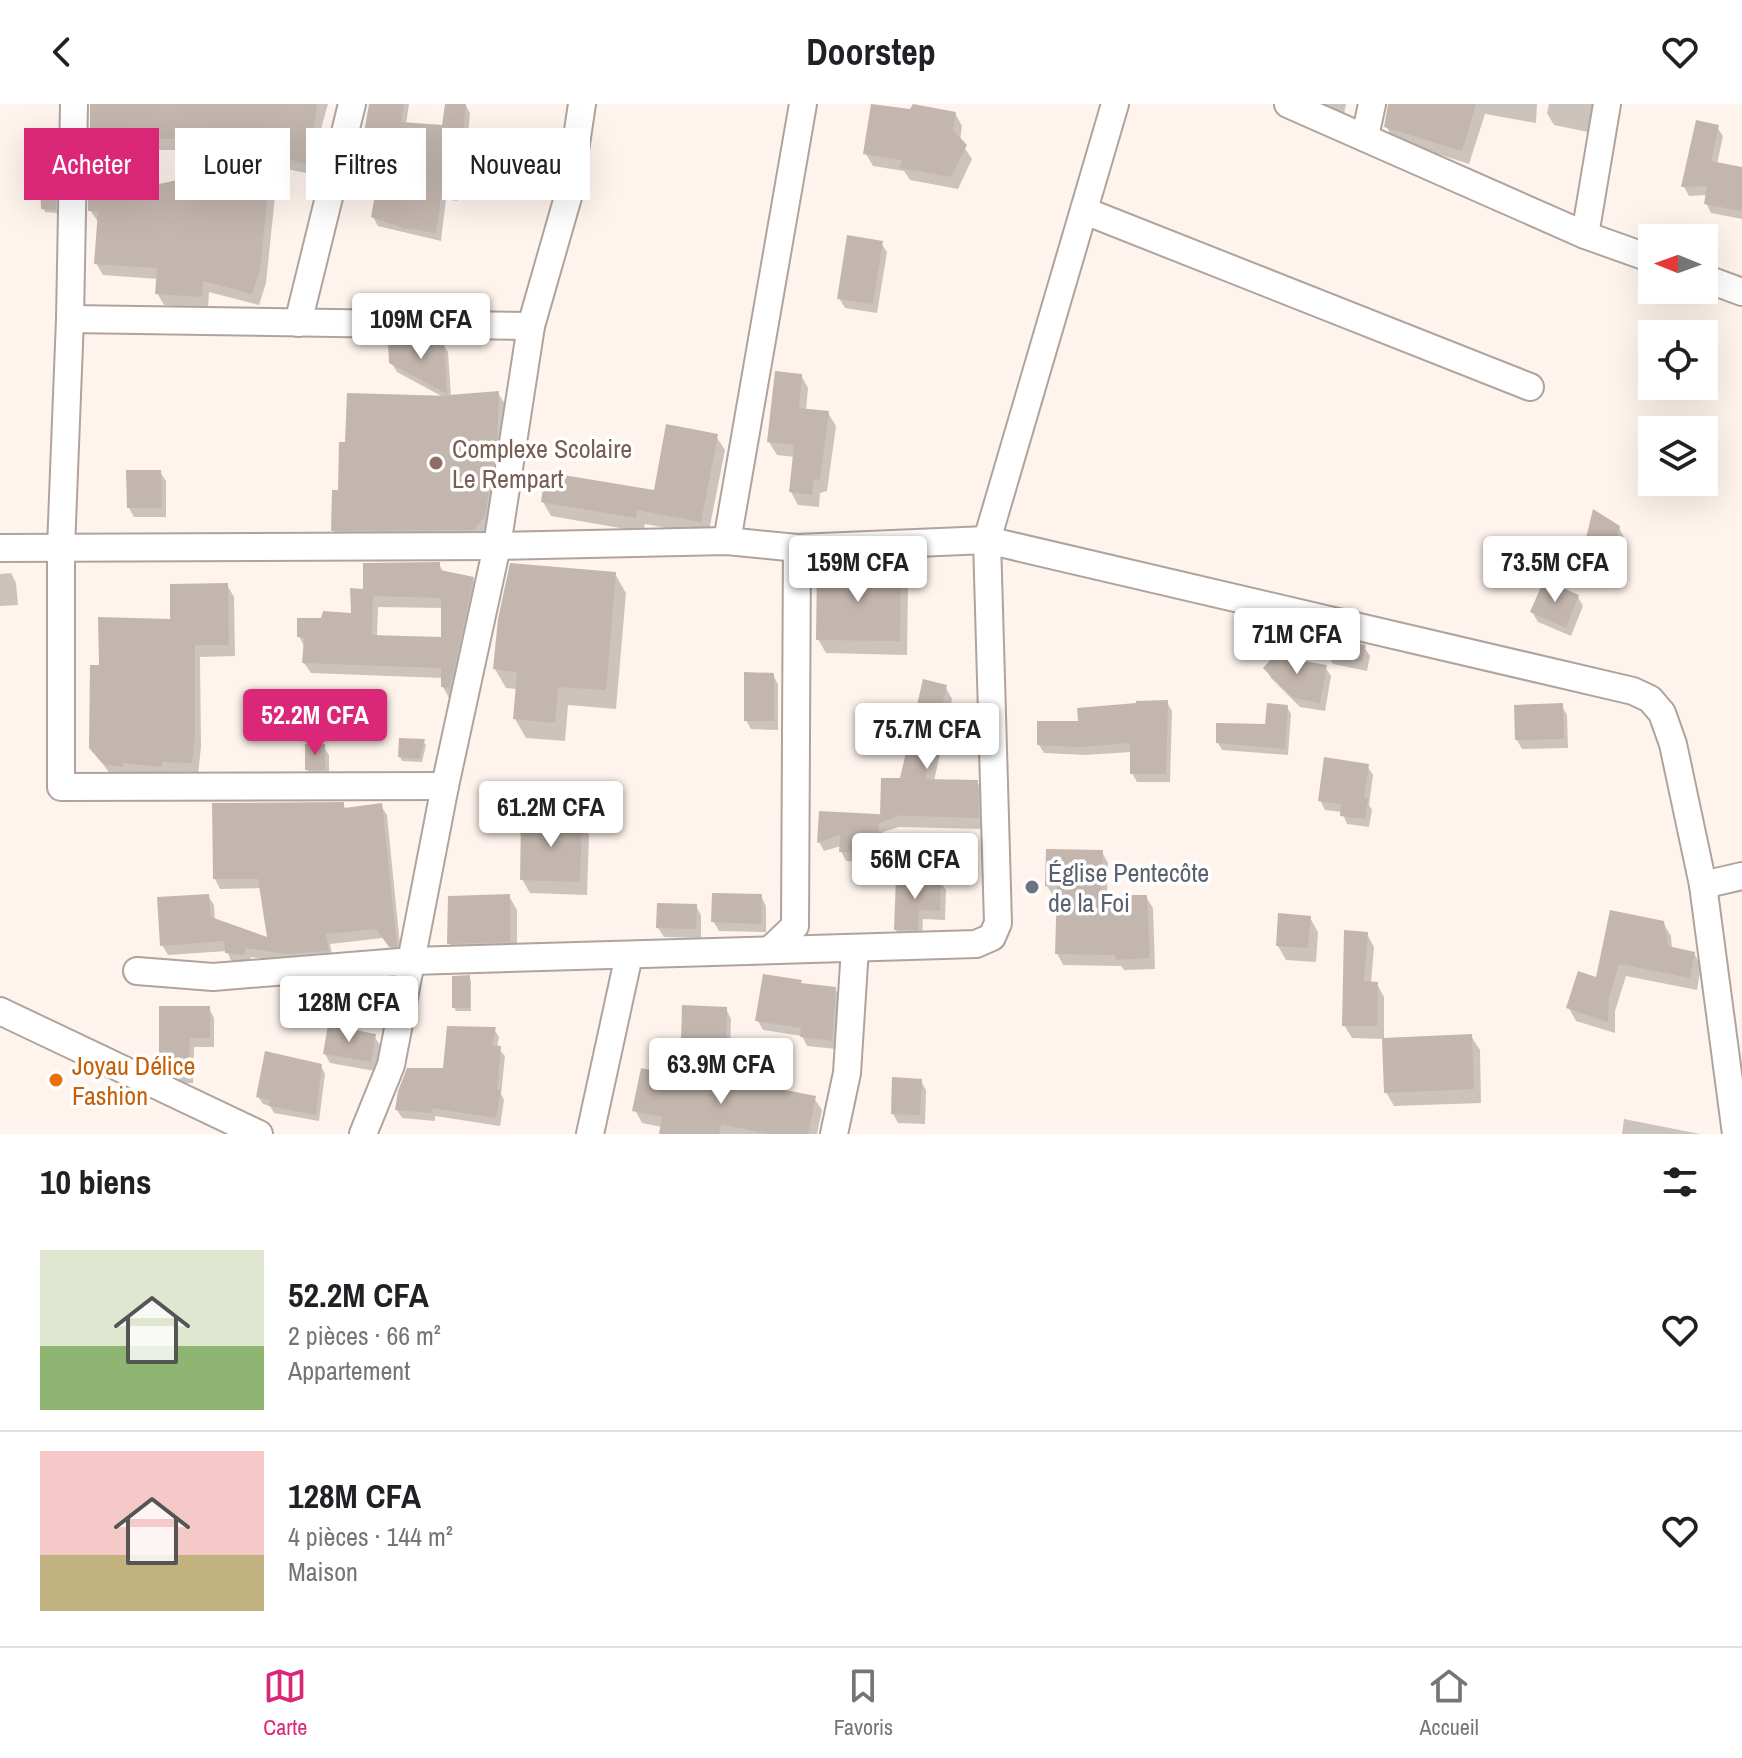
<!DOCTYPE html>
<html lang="fr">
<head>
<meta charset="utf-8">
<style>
	:root { --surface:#fff; --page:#f2f2f2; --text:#202124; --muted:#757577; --line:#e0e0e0; --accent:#db2777 }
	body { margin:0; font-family:"Archivo Narrow",sans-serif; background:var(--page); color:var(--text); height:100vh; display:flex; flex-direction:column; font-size:30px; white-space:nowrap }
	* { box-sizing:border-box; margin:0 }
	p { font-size:26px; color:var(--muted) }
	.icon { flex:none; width:44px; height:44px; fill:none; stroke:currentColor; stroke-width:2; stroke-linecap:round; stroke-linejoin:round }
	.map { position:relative; height:1030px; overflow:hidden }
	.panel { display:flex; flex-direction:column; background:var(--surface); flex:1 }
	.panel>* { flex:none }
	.banner { position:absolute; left:24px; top:24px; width:800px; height:72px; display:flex; gap:16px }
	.needle { width:52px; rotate:271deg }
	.controls { position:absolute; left:1638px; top:120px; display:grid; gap:16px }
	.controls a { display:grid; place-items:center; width:80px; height:80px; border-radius:0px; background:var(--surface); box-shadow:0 8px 32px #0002; font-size:40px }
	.price { position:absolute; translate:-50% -68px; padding:0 18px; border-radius:8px; background:#fff; color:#222; font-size:26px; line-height:52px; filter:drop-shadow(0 2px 4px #0008) }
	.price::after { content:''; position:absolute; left:50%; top:48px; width:24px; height:18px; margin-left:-12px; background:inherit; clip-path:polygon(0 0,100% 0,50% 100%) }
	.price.on { background:var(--accent); color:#fff }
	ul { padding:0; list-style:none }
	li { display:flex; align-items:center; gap:24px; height:200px; padding:0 40px }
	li+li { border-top:2px solid var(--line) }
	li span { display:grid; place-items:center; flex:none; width:224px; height:160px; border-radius:0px; color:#555 }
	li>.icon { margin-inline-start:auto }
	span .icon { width:96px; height:96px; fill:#fffc; stroke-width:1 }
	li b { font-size:34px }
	h2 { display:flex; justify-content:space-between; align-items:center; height:96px; padding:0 40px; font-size:34px }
	.pill { padding:0 28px; border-radius:0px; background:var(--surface); box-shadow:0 8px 32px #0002; font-size:28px; line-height:72px }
	.pill.on { background:var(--accent); color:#fff }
	header { display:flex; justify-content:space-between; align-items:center; height:104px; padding:0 40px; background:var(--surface); font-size:36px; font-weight:700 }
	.tab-bar { display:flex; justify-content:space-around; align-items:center; height:112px; border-top:2px solid var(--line); background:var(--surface); font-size:22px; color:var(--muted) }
	.tab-bar a { display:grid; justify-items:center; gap:4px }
	.tab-bar .on { color:var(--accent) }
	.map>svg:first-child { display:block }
	.shadow { fill:#0003; fill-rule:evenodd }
	.building { fill:#c3b6ae; fill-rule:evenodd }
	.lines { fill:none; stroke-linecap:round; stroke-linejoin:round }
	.minor-casing { stroke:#b0a39c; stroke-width:30 }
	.minor { stroke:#fff; stroke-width:26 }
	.education-dot { fill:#8d6e63; stroke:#fff; stroke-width:3 }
	.worship-dot { fill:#6b7280; stroke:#fff; stroke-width:3 }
	.food-dot { fill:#e8710a; stroke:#fff; stroke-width:3 }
	.labels { text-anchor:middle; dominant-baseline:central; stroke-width:7; stroke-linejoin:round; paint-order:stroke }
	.education-label { font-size:26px; fill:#785e54; stroke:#fff; text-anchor:start }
	.worship-label { font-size:26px; fill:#5b616d; stroke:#fff; text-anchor:start }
	.food-label { font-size:26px; fill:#c56008; stroke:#fff; text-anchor:start }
</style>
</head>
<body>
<header><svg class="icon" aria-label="back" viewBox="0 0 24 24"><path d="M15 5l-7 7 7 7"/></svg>Doorstep<svg class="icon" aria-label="heart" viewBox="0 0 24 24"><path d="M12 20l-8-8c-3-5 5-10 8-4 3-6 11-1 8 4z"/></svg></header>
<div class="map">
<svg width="1742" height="1030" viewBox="0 0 1742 1030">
	<rect width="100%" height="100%" fill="#fff4ed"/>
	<g class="shadow">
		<path d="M 92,0 L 328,0 L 322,21 L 315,71 L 278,63 L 266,179 L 259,201 L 209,188 L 208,205 L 164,201 L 157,189 L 158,175 L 103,171 L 96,159 L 99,119 L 90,106 L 131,78 L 137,87 L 179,78 L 181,46 L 132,46 L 131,43 L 102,42 L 92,24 Z"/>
		<path d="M 371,0 L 409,0 L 406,20 L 444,23 L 447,0 L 465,0 L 470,9 L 464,76 L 460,75 L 457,97 L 446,95 L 441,137 L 378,122 L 373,113 L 383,57 L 369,54 L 364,45 Z"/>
		<path d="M 1313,0 L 1346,0 L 1344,10 Z"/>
		<path d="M 1389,0 L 1537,0 L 1536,19 L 1485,10 L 1469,60 L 1394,36 L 1386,22 Z"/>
		<path d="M 1549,0 L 1599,0 L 1593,29 L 1554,21 L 1547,9 Z"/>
		<path d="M 955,9 L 962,22 L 960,37 L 972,55 L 958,85 L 910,76 L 904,67 L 873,62 L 866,50 Z"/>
		<path d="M 1697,18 L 1717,23 L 1723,32 L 1717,60 L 1742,65 L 1742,115 L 1711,109 L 1706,99 L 1707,91 L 1689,92 L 1684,83 Z"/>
		<path d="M 55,82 L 58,86 L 57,109 L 45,108 L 43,104 Z"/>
		<path d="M 881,139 L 887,148 L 877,209 L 845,204 L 839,194 Z"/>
		<path d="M 442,239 L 448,248 L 451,293 L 498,289 L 505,300 L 503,349 L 491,425 L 480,437 L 340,438 L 333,426 L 340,388 L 445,294 L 397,268 L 391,258 Z"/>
		<path d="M 801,271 L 808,284 L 806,306 L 828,309 L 836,322 L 827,387 L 820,389 L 819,403 L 798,401 L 791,388 L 795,353 L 777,351 L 769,338 Z"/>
		<path d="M 716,332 L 725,346 L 708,432 L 645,420 L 643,428 L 551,412 L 543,398 L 655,388 Z"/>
		<path d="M 160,368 L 166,377 L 166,413 L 134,413 L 129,404 Z"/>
		<path d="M 1619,424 L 1624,433 L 1617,462 L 1590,456 L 1585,447 Z"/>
		<path d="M 439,460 L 444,469 L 473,475 L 479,486 L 455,594 L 449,594 L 443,583 L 443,574 L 311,569 L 304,559 L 305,544 L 299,532 L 323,516 L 353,511 L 365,487 ZM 378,503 L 443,504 L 443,536 L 377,533 Z"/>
		<path d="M 900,467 L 908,481 L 907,551 L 826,549 L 818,535 Z"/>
		<path d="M 11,469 L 16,479 L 18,501 L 0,502 L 0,470 Z"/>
		<path d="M 615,470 L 626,489 L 616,605 L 568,601 L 565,637 L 526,634 L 515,615 L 518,585 L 506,584 L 495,565 Z"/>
		<path d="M 227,481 L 234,493 L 235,552 L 200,553 L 201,643 L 198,671 L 168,674 L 129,670 L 129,674 L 111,671 L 91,644 L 101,563 Z"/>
		<path d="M 1578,493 L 1583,502 L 1571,532 L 1538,518 L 1532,508 Z"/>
		<path d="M 1364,543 L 1370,552 L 1367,567 L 1333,560 L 1328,551 Z"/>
		<path d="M 1297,558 L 1325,563 L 1331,572 L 1325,607 L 1300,603 L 1271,574 L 1265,564 Z"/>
		<path d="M 773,571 L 778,580 L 778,626 L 751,625 L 746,616 Z"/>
		<path d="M 945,582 L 952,595 L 934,677 L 977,678 L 984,691 L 985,725 L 899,723 L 883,728 L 880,759 L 846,757 L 841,747 L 841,742 L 824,747 L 819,738 L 884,714 Z"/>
		<path d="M 1167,598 L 1172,607 L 1170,678 L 1137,678 L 1132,669 L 1132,648 L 1085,651 L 1044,649 L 1039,641 Z"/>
		<path d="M 1561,601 L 1567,611 L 1568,644 L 1522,645 L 1517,636 Z"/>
		<path d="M 1287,603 L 1291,610 L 1288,651 L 1222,646 L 1218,639 L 1267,622 Z"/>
		<path d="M 423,637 L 426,641 L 422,658 L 402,657 L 400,653 Z"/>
		<path d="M 323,642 L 329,651 L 329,675 L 313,675 L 307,666 Z"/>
		<path d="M 1367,662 L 1373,671 L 1369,701 L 1372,706 L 1369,723 L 1347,720 L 1342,708 L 1325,706 L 1320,696 Z"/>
		<path d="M 343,700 L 346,706 L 381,702 L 387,711 L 401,851 L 397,852 L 383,834 L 330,840 L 333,857 L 292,859 L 251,853 L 249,860 L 232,859 L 227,847 L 168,851 L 162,841 L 208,792 L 214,801 L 215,817 L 269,836 L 262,784 L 220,785 L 215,775 Z"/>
		<path d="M 581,716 L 589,731 L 587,791 L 530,789 L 522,775 Z"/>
		<path d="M 1102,748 L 1108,759 L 1107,793 L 1146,793 L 1153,804 L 1155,865 L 1124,866 L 1121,862 L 1063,861 L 1057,849 L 1059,793 L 1054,793 L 1047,782 Z"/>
		<path d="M 940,777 L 946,786 L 945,816 L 923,815 L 922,835 L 901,835 L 896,826 Z"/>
		<path d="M 509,792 L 517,806 L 517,852 L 457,854 L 449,839 Z"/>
		<path d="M 761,792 L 766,802 L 766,828 L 719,827 L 713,817 Z"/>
		<path d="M 696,802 L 701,811 L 701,834 L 664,833 L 658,824 Z"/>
		<path d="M 1310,814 L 1318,828 L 1316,858 L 1286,856 L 1278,842 Z"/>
		<path d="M 1663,819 L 1671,832 L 1672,845 L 1694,849 L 1701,862 L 1697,886 L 1626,872 L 1615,907 L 1615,929 L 1576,917 L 1569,904 L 1597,875 Z"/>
		<path d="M 1367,830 L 1374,843 L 1371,879 L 1377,880 L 1384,893 L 1384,935 L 1352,934 L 1344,921 Z"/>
		<path d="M 469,873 L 471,877 L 471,907 L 456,907 L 454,903 Z"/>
		<path d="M 800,878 L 802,881 L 835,885 L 841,894 L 836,945 L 807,942 L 802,932 L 763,926 L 758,917 Z"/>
		<path d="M 209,904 L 214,914 L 214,943 L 194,943 L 193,979 L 177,979 L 166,974 L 161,964 Z"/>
		<path d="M 726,905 L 731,915 L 730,947 L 688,946 L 683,936 Z"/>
		<path d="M 494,925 L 499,933 L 497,943 L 505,952 L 501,990 L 504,996 L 500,1022 L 435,1012 L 435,1017 L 402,1014 L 397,1006 Z"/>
		<path d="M 374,932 L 380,941 L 375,967 L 330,959 L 325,950 Z"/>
		<path d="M 1471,932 L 1480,946 L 1481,999 L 1394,1002 L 1386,988 Z"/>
		<path d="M 321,962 L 325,970 L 319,1017 L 274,1009 L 270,1002 L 263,1000 L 258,993 Z"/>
		<path d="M 921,977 L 926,986 L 925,1020 L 898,1019 L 893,1010 Z"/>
		<path d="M 739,986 L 814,994 L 822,1006 L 817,1030 L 661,1030 L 662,1023 L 642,1019 L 635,1006 Z"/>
		<path d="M 1624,1015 L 1700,1030 L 1622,1030 Z"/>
	</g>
	<g class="building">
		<path d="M 90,0 L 317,0 L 309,60 L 272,52 L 260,166 L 252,190 L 203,177 L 202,193 L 155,190 L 157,164 L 94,160 L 98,107 L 88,107 L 88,81 L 112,81 L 112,76 L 132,76 L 132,86 L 177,76 L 180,35 L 123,34 L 124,31 L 93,30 L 94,25 L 90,25 Z"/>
		<path d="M 369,0 L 404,0 L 401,18 L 442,21 L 445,0 L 466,0 L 459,68 L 456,67 L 453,89 L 442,87 L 436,129 L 403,124 L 371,113 L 382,50 L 361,46 Z"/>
		<path d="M 871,0 L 910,5 L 913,0 L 956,8 L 953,26 L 967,41 L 951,73 L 900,64 L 902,56 L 863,50 Z"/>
		<path d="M 1388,0 L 1476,0 L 1462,47 L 1384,23 Z"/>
		<path d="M 1696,16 L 1719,21 L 1711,57 L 1742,63 L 1742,107 L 1704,100 L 1707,82 L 1681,83 Z"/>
		<path d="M 40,80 L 56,80 L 56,106 L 41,105 Z"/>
		<path d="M 847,131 L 883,137 L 873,200 L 837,195 Z"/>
		<path d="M 419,236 L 444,237 L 447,290 L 389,259 L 388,240 Z"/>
		<path d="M 775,267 L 802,270 L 799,304 L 829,307 L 820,375 L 814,376 L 812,391 L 789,388 L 794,341 L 767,338 Z"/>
		<path d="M 499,287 L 497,336 L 485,412 L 474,426 L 331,427 L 332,386 L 338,386 L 339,338 L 345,338 L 347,289 L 451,292 L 449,291 Z"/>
		<path d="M 666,320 L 718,330 L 701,418 L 637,406 L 636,414 L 541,398 L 545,368 L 654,386 Z"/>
		<path d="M 126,366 L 161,366 L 162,404 L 127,404 Z"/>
		<path d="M 1593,405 L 1620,422 L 1612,454 L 1583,447 Z"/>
		<path d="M 440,458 L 440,466 L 474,473 L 450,584 L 441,583 L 441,564 L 302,559 L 304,534 L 297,533 L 297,514 L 321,514 L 323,507 L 351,509 L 350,484 L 363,485 L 363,459 ZM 373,492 L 441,494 L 441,533 L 372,531 Z"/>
		<path d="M 510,459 L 616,468 L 606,586 L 558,583 L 555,619 L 513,615 L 517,568 L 493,565 L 498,515 Z"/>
		<path d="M 817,463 L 901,465 L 900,537 L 816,536 Z"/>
		<path d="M 1544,476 L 1579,491 L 1566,524 L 1530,508 Z"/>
		<path d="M 228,479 L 229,541 L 195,541 L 195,630 L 192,659 L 162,658 L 162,663 L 123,659 L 123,663 L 103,660 L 89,644 L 90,561 L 99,561 L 98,513 L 170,515 L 170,480 Z"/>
		<path d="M 1329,532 L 1366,541 L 1362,558 L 1326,551 Z"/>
		<path d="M 1283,542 L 1298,556 L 1327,561 L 1320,599 L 1293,594 L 1263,564 Z"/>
		<path d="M 744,568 L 774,569 L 774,617 L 744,617 Z"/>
		<path d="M 923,575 L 947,581 L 925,675 L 978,676 L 979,714 L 880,711 L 881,674 L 900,674 Z"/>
		<path d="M 1168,596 L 1166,670 L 1130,670 L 1130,639 L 1080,643 L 1037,641 L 1037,617 L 1078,617 L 1077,604 L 1136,599 L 1136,597 Z"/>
		<path d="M 1267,599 L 1288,601 L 1285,645 L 1216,639 L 1216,619 L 1265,620 Z"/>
		<path d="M 1563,599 L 1564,635 L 1515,636 L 1514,601 Z"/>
		<path d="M 399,634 L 425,635 L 420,655 L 398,653 Z"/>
		<rect x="305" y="640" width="20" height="26"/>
		<path d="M 1324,653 L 1369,660 L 1364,694 L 1368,695 L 1365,715 L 1340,712 L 1341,700 L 1318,697 Z"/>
		<path d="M 344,698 L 344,704 L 382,699 L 397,842 L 389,843 L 376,825 L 326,830 L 329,847 L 285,850 L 246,844 L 244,851 L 225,849 L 224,837 L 160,842 L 157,793 L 209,790 L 211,813 L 267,833 L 258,775 L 213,775 L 212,699 Z"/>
		<path d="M 819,707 L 896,711 L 896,713 L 879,719 L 876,750 L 839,748 L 840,731 L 817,739 Z"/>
		<path d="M 521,713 L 582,714 L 580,778 L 520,776 Z"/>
		<path d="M 1046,745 L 1103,746 L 1101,791 L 1147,791 L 1150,854 L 1116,856 L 1115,851 L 1055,850 L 1057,782 L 1045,782 Z"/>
		<path d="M 896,773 L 941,775 L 940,807 L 919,806 L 918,826 L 894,826 Z"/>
		<path d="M 712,789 L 762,790 L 761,820 L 711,818 Z"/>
		<path d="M 510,790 L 510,838 L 447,840 L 448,792 Z"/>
		<path d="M 657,799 L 697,800 L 696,825 L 656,824 Z"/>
		<path d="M 1610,806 L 1664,817 L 1668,842 L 1695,848 L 1690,874 L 1619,860 L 1609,893 L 1608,918 L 1566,904 L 1578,867 L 1596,873 Z"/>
		<path d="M 1278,809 L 1311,812 L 1308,844 L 1276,842 Z"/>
		<path d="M 1344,826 L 1368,828 L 1364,877 L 1378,878 L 1377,922 L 1342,922 Z"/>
		<path d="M 763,870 L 802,876 L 801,879 L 836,883 L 832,937 L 800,933 L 801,924 L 755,917 Z"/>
		<path d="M 470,871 L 470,904 L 452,904 L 452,872 Z"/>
		<path d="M 682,901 L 727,903 L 726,939 L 681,937 Z"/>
		<path d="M 159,902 L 210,902 L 210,934 L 190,934 L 188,971 L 170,970 L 159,965 Z"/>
		<path d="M 328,921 L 376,930 L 371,958 L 323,950 Z"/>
		<path d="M 447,922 L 496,923 L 492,941 L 501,942 L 497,985 L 501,986 L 496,1014 L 432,1004 L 432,1009 L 395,1006 L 398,987 L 407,964 L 443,964 Z"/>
		<path d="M 1472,930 L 1474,985 L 1384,989 L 1382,934 Z"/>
		<path d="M 265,947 L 322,960 L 316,1011 L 268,1002 L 270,996 L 256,993 Z"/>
		<path d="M 641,964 L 737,984 L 738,977 L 816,992 L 808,1030 L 769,1030 L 721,1020 L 719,1030 L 659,1030 L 662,1013 L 632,1007 Z"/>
		<path d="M 892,973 L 922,975 L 920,1011 L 891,1010 Z"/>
	</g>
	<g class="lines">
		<g class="minor-casing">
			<g id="minor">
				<path d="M 74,0 L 70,215 L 61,444 L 61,683 L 445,682"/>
				<path d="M 1288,0 L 1585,131 L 1652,155"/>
				<path d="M 1365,33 L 1372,0"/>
				<path d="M 1085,107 L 1530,283"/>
				<path d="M 1585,131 L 1607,0"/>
				<path d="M 1704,174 L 1742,188"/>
				<path d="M 70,215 L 531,222"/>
				<path d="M 298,219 L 352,0"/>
				<path d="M 727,437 L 803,0"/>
				<path d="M 0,444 L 497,442 L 727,437 L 797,444 L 987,436 L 1633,587 L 1650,595 L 1662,609 L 1673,640 L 1703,781 L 1736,1030"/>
				<path d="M 1703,781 L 1742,772"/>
				<path d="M 771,845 L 795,822 L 797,444"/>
				<path d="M 137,867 L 213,873 L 412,857 L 976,840 L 992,833 L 998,819 L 987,436 L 1115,0"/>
				<path d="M 0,907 L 259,1030"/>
				<path d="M 363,1030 L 391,961 L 445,682 L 497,442 L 531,222 L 568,93 L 582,0"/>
				<path d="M 590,1030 L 629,851"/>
				<path d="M 834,1030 L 847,969 L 855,844"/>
			</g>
		</g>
		<use href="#minor" class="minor"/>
	</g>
	<circle class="education-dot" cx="436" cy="359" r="8"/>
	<circle class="worship-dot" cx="1032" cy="783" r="8"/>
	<circle class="food-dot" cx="56" cy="976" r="8"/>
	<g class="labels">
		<g class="education-label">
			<text x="452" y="344">Complexe Scolaire<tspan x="452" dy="30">Le Rempart</tspan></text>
		</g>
		<g class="worship-label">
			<text x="1048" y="768">Église Pentecôte<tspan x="1048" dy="30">de la Foi</tspan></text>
		</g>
		<g class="food-label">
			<text x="72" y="961">Joyau Délice<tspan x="72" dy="30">Fashion</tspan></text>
		</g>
	</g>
</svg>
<div class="controls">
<a><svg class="needle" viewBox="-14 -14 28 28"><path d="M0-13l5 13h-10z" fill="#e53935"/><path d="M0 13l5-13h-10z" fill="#757577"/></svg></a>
<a><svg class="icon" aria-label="locate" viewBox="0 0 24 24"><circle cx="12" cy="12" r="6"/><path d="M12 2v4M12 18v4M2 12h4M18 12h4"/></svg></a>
<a><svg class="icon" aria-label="layers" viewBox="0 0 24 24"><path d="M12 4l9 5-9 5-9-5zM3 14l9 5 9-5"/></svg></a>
</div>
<b class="price" style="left:421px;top:257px">109M CFA</b>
<b class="price" style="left:858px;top:500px">159M CFA</b>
<b class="price" style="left:1555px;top:500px">73.5M CFA</b>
<b class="price" style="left:1297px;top:572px">71M CFA</b>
<b class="price on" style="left:315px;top:653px">52.2M CFA</b>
<b class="price" style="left:927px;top:667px">75.7M CFA</b>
<b class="price" style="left:551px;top:745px">61.2M CFA</b>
<b class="price" style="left:915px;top:797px">56M CFA</b>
<b class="price" style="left:349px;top:940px">128M CFA</b>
<b class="price" style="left:721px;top:1002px">63.9M CFA</b>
<div class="banner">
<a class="pill on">Acheter</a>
<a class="pill">Louer</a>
<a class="pill">Filtres</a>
<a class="pill">Nouveau</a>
</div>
</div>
<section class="panel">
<h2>10 biens<svg class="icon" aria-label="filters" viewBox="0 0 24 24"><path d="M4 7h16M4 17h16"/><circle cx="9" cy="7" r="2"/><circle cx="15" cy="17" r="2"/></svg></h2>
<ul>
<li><span style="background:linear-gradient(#dfe7d0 60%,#8fb573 0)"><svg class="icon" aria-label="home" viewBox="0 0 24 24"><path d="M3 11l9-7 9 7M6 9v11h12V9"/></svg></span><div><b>52.2M CFA</b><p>2 pièces · 66 m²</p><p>Appartement</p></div><svg class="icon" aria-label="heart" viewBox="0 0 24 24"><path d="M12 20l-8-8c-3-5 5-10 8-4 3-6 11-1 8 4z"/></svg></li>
<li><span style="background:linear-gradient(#f6c9c9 65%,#c2b280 0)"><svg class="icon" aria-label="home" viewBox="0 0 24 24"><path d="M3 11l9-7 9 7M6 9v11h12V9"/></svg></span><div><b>128M CFA</b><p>4 pièces · 144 m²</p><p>Maison</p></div><svg class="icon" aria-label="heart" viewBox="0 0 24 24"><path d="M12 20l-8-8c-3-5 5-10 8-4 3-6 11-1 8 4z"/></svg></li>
</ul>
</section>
<nav class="tab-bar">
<a class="on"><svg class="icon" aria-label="map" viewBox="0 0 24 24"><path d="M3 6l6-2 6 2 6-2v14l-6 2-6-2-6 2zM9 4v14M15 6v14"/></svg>Carte</a>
<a><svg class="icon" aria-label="saved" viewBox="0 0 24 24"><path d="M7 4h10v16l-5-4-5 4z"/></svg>Favoris</a>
<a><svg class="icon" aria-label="home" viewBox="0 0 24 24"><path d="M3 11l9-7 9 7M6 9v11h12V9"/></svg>Accueil</a>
</nav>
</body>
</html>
